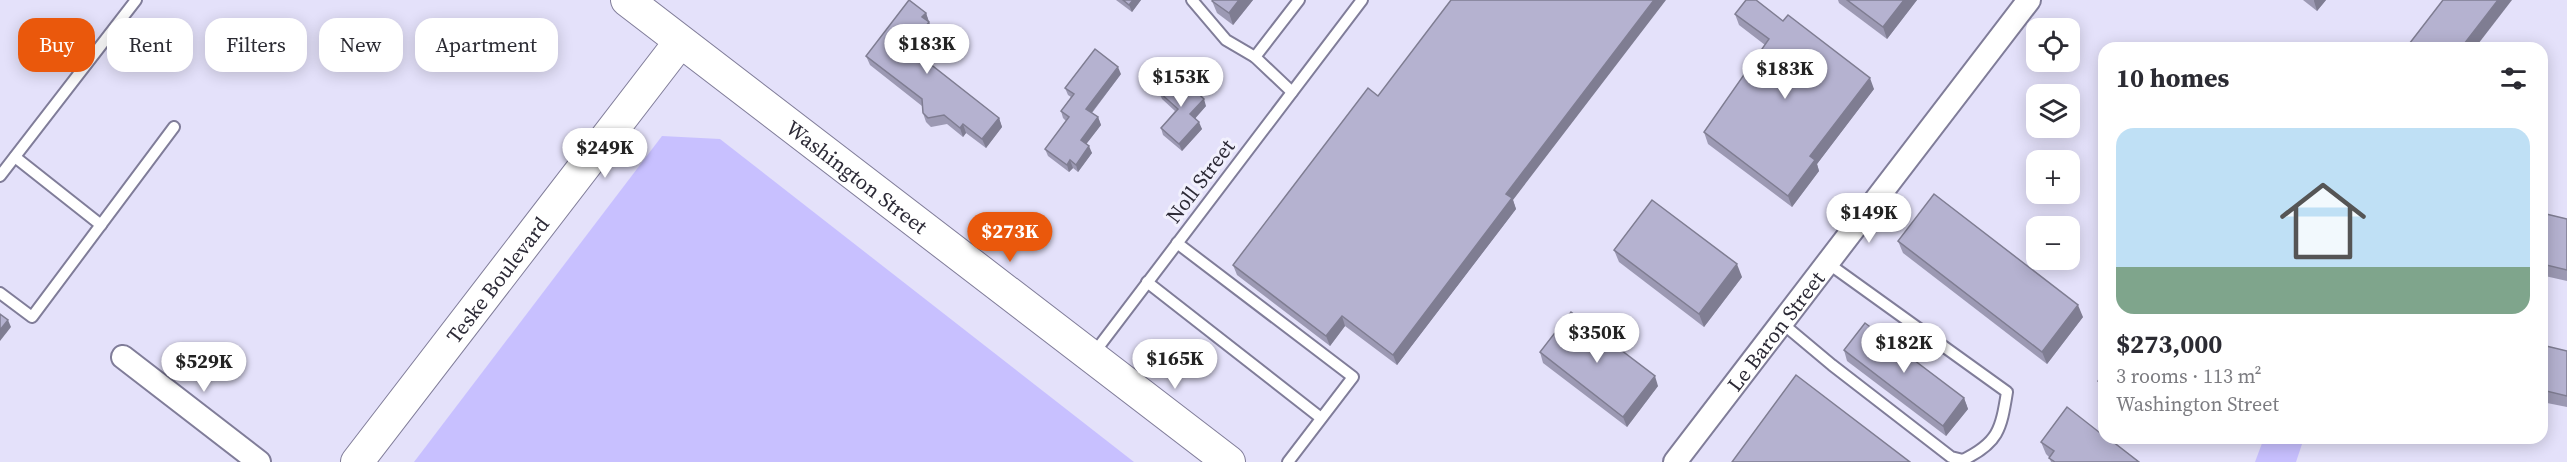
<!DOCTYPE html>
<html lang="en">
<head>
<meta charset="utf-8">
<style>
	:root { --surface:#fff; --page:#f7f7f7; --text:#2b2b33; --muted:#7c7c81; --accent:#ea580c }
	body { margin:0; font-family:"Source Serif 4",serif; background:var(--page); color:var(--text); height:100vh; display:flex; flex-direction:column; font-size:22px; white-space:nowrap }
	* { box-sizing:border-box; margin:0 }
	p { font-size:20px; color:var(--muted) }
	.icon { flex:none; width:33px; height:33px; fill:none; stroke:currentColor; stroke-width:2; stroke-linecap:round; stroke-linejoin:round }
	.map { position:relative; flex:1; overflow:hidden }
	.sheet { position:absolute; left:2098px; top:42px; width:450px; height:402px; display:flex; flex-direction:column; background:var(--surface); border-radius:18px; box-shadow:0 3px 15px #0003 }
	.sheet>* { flex:none }
	.banner { position:absolute; left:18px; top:18px; width:570px; height:54px; display:flex; gap:12px }
	.tools { position:absolute; left:2026px; top:18px; display:grid; gap:12px }
	.tools a { display:grid; place-items:center; width:54px; height:54px; border-radius:12px; background:var(--surface); box-shadow:0 3px 15px #0003; font-size:30px }
	.price { position:absolute; translate:-50% -51px; padding:0 14px; border-radius:21px; background:#fff; color:#222; font-size:20px; line-height:39px; filter:drop-shadow(0 2px 3px #0008) }
	.price::after { content:''; position:absolute; left:50%; top:36px; width:18px; height:14px; margin-left:-9px; background:inherit; clip-path:polygon(0 0,100% 0,50% 100%) }
	.price.active { background:var(--accent); color:#fff }
	ul { padding:0; list-style:none }
	li { display:grid; align-content:center; gap:12px; height:318px; padding:0 18px }
	li span { display:grid; place-items:center; height:186px; border-radius:18px; color:#555 }
	li>.icon { margin-inline-start:auto }
	span .icon { width:108px; height:108px; fill:#fffc; stroke-width:1 }
	li b { font-size:26px }
	h2 { display:flex; justify-content:space-between; align-items:center; height:72px; padding:0 18px; font-size:26px }
	.chip { padding:0 21px; border-radius:18px; background:var(--surface); box-shadow:0 3px 15px #0003; font-size:21px; line-height:54px }
	.chip.active { background:var(--accent); color:#fff }
	.map>svg:first-child { display:block }
	.green { fill:#c8c0ff }
	.lines { fill:none; stroke-linecap:round; stroke-linejoin:round }
	.lane-casing { stroke:#807d99; stroke-width:14 }
	.street-casing { stroke:#807d99; stroke-width:26 }
	.secondary-casing { stroke:#807d99; stroke-width:34 }
	.lane { stroke:#fff; stroke-width:10 }
	.street { stroke:#fff; stroke-width:22 }
	.secondary { stroke:#fff; stroke-width:32 }
	.wall { fill:#9c99b3 }
	.shaded-wall { fill:#7f7d92 }
	.building { fill:#b5b2d0; stroke:#7f7d92; stroke-width:1.5 }
	.labels { text-anchor:middle; dominant-baseline:central; stroke-width:6; stroke-linejoin:round; paint-order:stroke }
	.street-label { font-size:21px; fill:#2c2a36; stroke:#f1f0fd }
</style>
</head>
<body>
<div class="map">
<svg width="2567" height="462" viewBox="0 0 2567 462">
	<rect width="100%" height="100%" fill="#e4e1fa"/>
	<g class="green">
		<path d="M 662,136 L 720,139 L 1134,462 L 414,462 Z"/>
		<path d="M 2264,438 L 2304,438 L 2296,462 L 2255,462 Z"/>
	</g>
	<g class="lines">
		<g class="lane-casing">
			<g id="lane">
				<path d="M 1192,0 L 1226,40 L 1255,57"/>
				<path d="M 1292,92 L 1255,57 L 1299,0"/>
				<path d="M 15,157 L 101,225"/>
				<path d="M 0,176 L 136,0"/>
				<path d="M 1177,243 L 1353,377 L 1288,462"/>
				<path d="M 1147,282 L 1321,418"/>
				<path d="M 0,293 L 32,317 L 174,127"/>
				<path d="M 1783,324 L 1832,365 L 1951,457 L 1963,460 C 1998,443 2001,430 2007,392 L 1829,264"/>
				<path d="M 1094,353 L 1362,0"/>
			</g>
		</g>
		<g class="street-casing">
			<g id="street">
				<path d="M 123,357 L 259,462"/>
				<path id="s1" d="M 1675,462 L 2029,0"/>
			</g>
		</g>
		<g class="secondary-casing">
			<g id="secondary">
				<path id="s2" d="M 627,0 L 1229,462"/>
				<path id="s3" d="M 357,462 L 680,42"/>
			</g>
		</g>
		<use href="#lane" class="lane"/>
		<use href="#street" class="street"/>
		<use href="#secondary" class="secondary"/>
	</g>
	<g class="wall">
		<path d="M 1116,0 L 1141,0 L 1132,12 Z"/>
		<path d="M 1213,0 L 1253,0 L 1233,25 L 1217,13 L 1212,1 Z"/>
		<path d="M 1838,0 L 1917,0 L 1887,39 L 1839,3 Z"/>
		<path d="M 2303,0 L 2326,0 L 2317,11 Z"/>
		<path d="M 926,13 L 932,31 L 916,53 L 999,118 L 1002,127 L 986,148 L 966,133 L 963,137 L 947,124 L 931,127 L 926,122 L 923,113 L 922,106 L 870,65 L 866,56 Z"/>
		<path d="M 1735,14 L 1874,89 L 1817,164 L 1819,171 L 1792,207 L 1708,144 L 1704,132 L 1765,45 L 1739,25 Z"/>
		<path d="M 1121,74 L 1092,113 L 1098,117 L 1101,125 L 1086,144 L 1092,153 L 1078,172 L 1073,168 L 1069,172 L 1048,156 L 1045,149 L 1066,121 L 1063,118 L 1061,111 L 1071,97 L 1068,95 L 1065,88 Z"/>
		<path d="M 1159,92 L 1206,106 L 1195,118 L 1202,129 L 1182,151 L 1163,135 L 1161,128 L 1175,111 L 1162,99 Z"/>
		<path d="M 1513,200 L 1516,209 L 1397,365 L 1345,326 L 1330,346 L 1237,275 L 1233,265 Z"/>
		<path d="M 2542,213 L 2567,219 L 2567,281 L 2545,276 L 2542,268 Z"/>
		<path d="M 1898,241 L 2083,317 L 2047,364 L 1903,253 Z"/>
		<path d="M 1614,250 L 1742,277 L 1704,327 L 1619,262 Z"/>
		<path d="M 2542,345 L 2567,351 L 2567,407 L 2542,402 Z"/>
		<path d="M 1844,350 L 1964,398 L 1968,409 L 1946,436 L 1847,361 Z"/>
		<path d="M 1540,352 L 1658,386 L 1627,427 L 1543,363 Z"/>
		<path d="M 2104,372 L 2104,391 L 2100,388 L 2098,381 Z"/>
		<path d="M 2041,442 L 2139,462 L 2051,462 L 2049,457 L 2046,454 Z"/>
	</g>
	<g class="shaded-wall">
		<path d="M 1133,0 L 1141,0 L 1132,12 L 1129,5 Z"/>
		<path d="M 1239,0 L 1253,0 L 1233,25 L 1229,13 Z"/>
		<path d="M 1654,0 L 1666,0 L 1513,200 L 1516,209 L 1397,365 L 1393,355 L 1506,194 Z"/>
		<path d="M 1904,0 L 1917,0 L 1887,39 L 1883,27 Z"/>
		<path d="M 2314,0 L 2326,0 L 2317,11 L 2314,1 Z"/>
		<path d="M 2498,0 L 2512,0 L 2475,48 L 2461,48 Z"/>
		<path d="M 926,13 L 929,22 L 926,26 L 922,17 Z"/>
		<path d="M 929,22 L 932,31 L 913,57 L 910,48 Z"/>
		<path d="M 1118,67 L 1121,74 L 1089,116 L 1086,109 Z"/>
		<path d="M 1870,78 L 1874,89 L 1817,164 L 1819,171 L 1792,207 L 1788,196 L 1810,156 Z"/>
		<path d="M 1204,99 L 1206,106 L 1193,121 L 1190,114 Z"/>
		<path d="M 1098,117 L 1101,125 L 1084,147 L 1081,140 Z"/>
		<path d="M 999,118 L 1002,127 L 986,148 L 982,139 Z"/>
		<path d="M 1199,122 L 1202,129 L 1182,151 L 1179,144 Z"/>
		<path d="M 963,124 L 966,133 L 963,137 L 960,128 Z"/>
		<path d="M 1089,146 L 1092,153 L 1078,172 L 1076,165 Z"/>
		<path d="M 1070,160 L 1073,168 L 1069,172 L 1067,165 Z"/>
		<path d="M 1737,264 L 1742,277 L 1704,327 L 1699,314 Z"/>
		<path d="M 2078,305 L 2083,317 L 2047,364 L 2042,352 Z"/>
		<path d="M 1342,316 L 1345,326 L 1330,346 L 1326,336 Z"/>
		<path d="M 8,320 L 11,327 L 0,341 L 0,330 Z"/>
		<path d="M 1655,376 L 1658,386 L 1627,427 L 1623,417 Z"/>
		<path d="M 1964,398 L 1968,409 L 1946,436 L 1943,426 Z"/>
	</g>
	<g class="building">
		<path d="M 909,0 L 926,13 L 922,17 L 929,22 L 910,48 L 999,118 L 982,139 L 963,124 L 960,128 L 944,115 L 928,118 L 923,113 L 922,99 L 866,56 Z"/>
		<path d="M 1123,0 L 1133,0 L 1129,5 Z"/>
		<path d="M 1213,0 L 1239,0 L 1229,13 L 1212,1 Z"/>
		<path d="M 1451,0 L 1654,0 L 1506,194 L 1512,198 L 1393,355 L 1342,316 L 1326,336 L 1233,265 L 1368,88 L 1378,96 Z"/>
		<path d="M 1746,0 L 1756,0 L 1783,21 L 1788,15 L 1870,78 L 1810,156 L 1815,160 L 1788,196 L 1704,132 L 1769,39 L 1735,14 Z"/>
		<path d="M 1847,0 L 1904,0 L 1883,27 Z"/>
		<path d="M 2443,0 L 2498,0 L 2461,48 L 2406,48 Z"/>
		<path d="M 1095,49 L 1118,67 L 1086,109 L 1098,117 L 1081,140 L 1089,146 L 1076,165 L 1070,160 L 1067,165 L 1045,149 L 1069,117 L 1061,111 L 1074,94 L 1065,88 Z"/>
		<path d="M 1172,77 L 1182,78 L 1204,99 L 1190,114 L 1199,122 L 1179,144 L 1161,128 L 1178,109 L 1159,92 Z"/>
		<path d="M 1934,194 L 2078,305 L 2042,352 L 1898,241 Z"/>
		<path d="M 1652,200 L 1737,264 L 1699,314 L 1614,250 Z"/>
		<path d="M 2542,213 L 2567,219 L 2567,270 L 2542,264 Z"/>
		<path d="M 1571,312 L 1655,376 L 1623,417 L 1540,352 Z"/>
		<path d="M 0,314 L 8,320 L 0,330 Z"/>
		<path d="M 1865,323 L 1964,398 L 1943,426 L 1844,350 Z"/>
		<path d="M 2542,345 L 2567,351 L 2567,396 L 2542,390 Z"/>
		<path d="M 2104,372 L 2104,386 L 2098,381 Z"/>
		<path d="M 1796,375 L 1910,462 L 1732,462 Z"/>
		<path d="M 2067,407 L 2104,436 L 2104,438 L 2108,438 L 2139,462 L 2055,462 L 2049,458 L 2054,451 L 2041,442 Z"/>
	</g>
	<g class="labels">
		<g class="street-label">
			<text stroke="none"><textPath href="#s2" startOffset="290">Washington Street</textPath></text>
			<text transform="translate(1200 181) rotate(-53)">Noll Street</text>
			<text stroke="none"><textPath href="#s3" startOffset="230">Teske Boulevard</textPath></text>
			<text stroke="none"><textPath href="#s1" startOffset="165">Le Baron Street</textPath></text>
		</g>
	</g>
</svg>
<div class="tools">
<a><svg class="icon" aria-label="locate" viewBox="0 0 24 24"><circle cx="12" cy="12" r="6"/><path d="M12 2v4M12 18v4M2 12h4M18 12h4"/></svg></a>
<a><svg class="icon" aria-label="layers" viewBox="0 0 24 24"><path d="M12 4l9 5-9 5-9-5zM3 14l9 5 9-5"/></svg></a>
<a>+</a>
<a>−</a>
</div>
<b class="price" style="left:927px;top:75px">$183K</b>
<b class="price" style="left:1785px;top:100px">$183K</b>
<b class="price" style="left:1181px;top:108px">$153K</b>
<b class="price" style="left:605px;top:179px">$249K</b>
<b class="price" style="left:1869px;top:244px">$149K</b>
<b class="price active" style="left:1010px;top:263px">$273K</b>
<b class="price" style="left:1597px;top:364px">$350K</b>
<b class="price" style="left:1904px;top:374px">$182K</b>
<b class="price" style="left:1175px;top:390px">$165K</b>
<b class="price" style="left:204px;top:393px">$529K</b>
<div class="banner">
<a class="chip active">Buy</a>
<a class="chip">Rent</a>
<a class="chip">Filters</a>
<a class="chip">New</a>
<a class="chip">Apartment</a>
</div>
<section class="sheet">
<h2>10 homes<svg class="icon" aria-label="filters" viewBox="0 0 24 24"><path d="M4 7h16M4 17h16"/><circle cx="9" cy="7" r="2"/><circle cx="15" cy="17" r="2"/></svg></h2>
<ul>
<li><span style="background:linear-gradient(#bfe0f5 75%,#7fa58c 0)"><svg class="icon" aria-label="home" viewBox="0 0 24 24"><path d="M3 11l9-7 9 7M6 9v11h12V9"/></svg></span><div><b>$273,000</b><p>3 rooms · 113 m²</p><p>Washington Street</p></div></li>
</ul>
</section>
</div>
</body>
</html>
